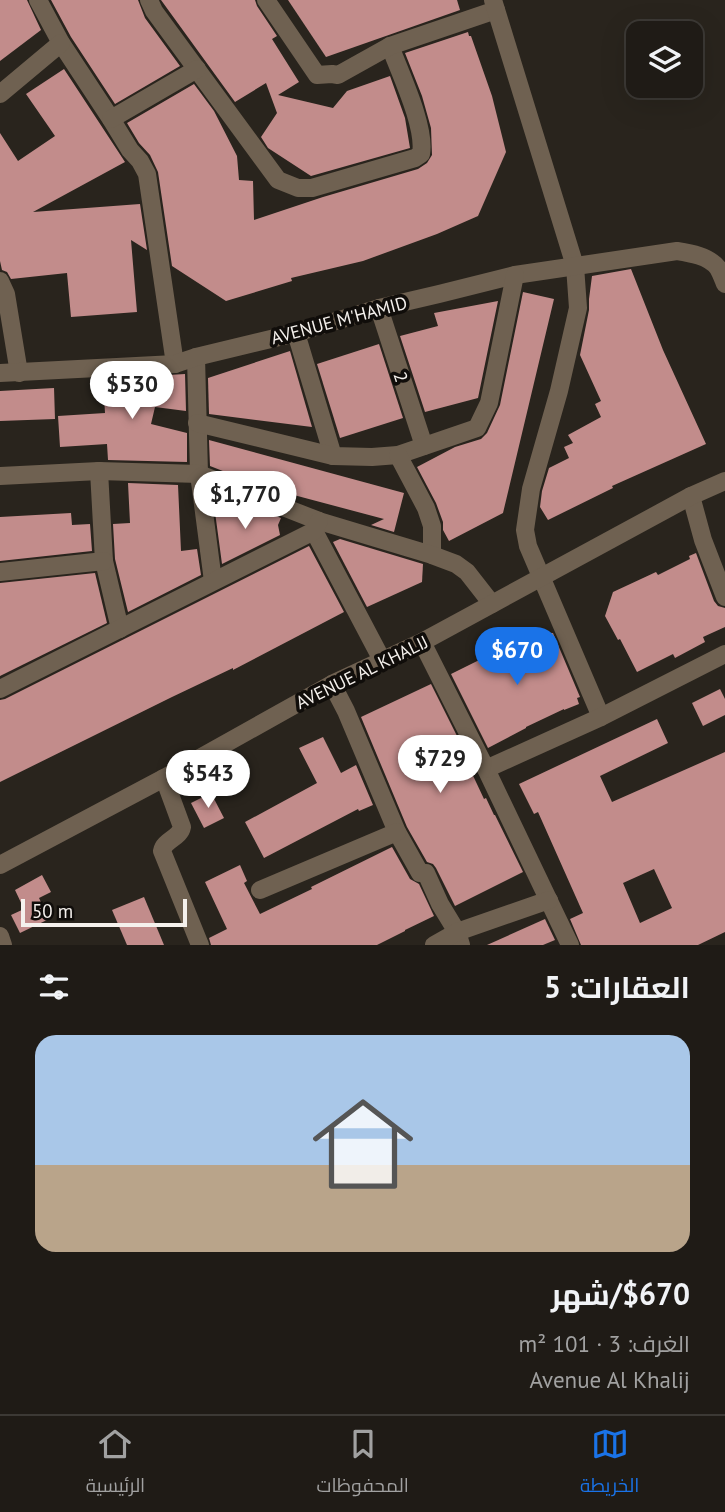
<!DOCTYPE html>
<html lang="ar">
<head>
<meta charset="utf-8">
<style>
	:root { --surface:#1f1b16; --page:#2c2823; --text:#f1f3f6; --muted:#a1a1a1; --line:#3c3935; --accent:#1a73e8 }
	body { margin:0; font-family:"PT Sans",Cairo,sans-serif; background:var(--page); color:var(--text); direction:rtl; height:100vh; display:flex; flex-direction:column; font-size:26px; white-space:nowrap }
	* { box-sizing:border-box; margin:0 }
	p { font-size:23px; color:var(--muted) }
	.icon { flex:none; width:38px; height:38px; fill:none; stroke:currentColor; stroke-width:2; stroke-linecap:round; stroke-linejoin:round }
	.map { position:relative; height:945px; overflow:hidden; direction:ltr }
	.details { display:flex; flex-direction:column; background:var(--surface); flex:1 }
	.details>* { flex:none }
	.controls { position:absolute; left:626px; top:21px; display:grid; gap:14px }
	.controls a { display:grid; place-items:center; width:77px; height:77px; border-radius:14px; background:var(--surface); box-shadow:0 7px 28px #0002,0 0 0 2px var(--line); font-size:35px }
	.scale { position:absolute; left:21px; bottom:18px; width:166px; box-sizing:border-box; padding-left:7px; border:4px solid #f5f1ed; border-top:0; font-size:19px; line-height:24px; white-space:nowrap; color:#f5f1ed; -webkit-text-stroke:5px #100d0a; paint-order:stroke }
	.price { position:absolute; translate:-50% -60px; padding:0 16px; border-radius:24px; background:#fff; color:#222; font-size:23px; line-height:46px; filter:drop-shadow(0 2px 4px #0008) }
	.price::after { content:''; position:absolute; left:50%; top:42px; width:21px; height:16px; margin-left:-10px; background:inherit; clip-path:polygon(0 0,100% 0,50% 100%) }
	.price.current { background:var(--accent); color:#fff }
	ul { padding:0; list-style:none }
	li { display:grid; align-content:center; gap:14px; height:371px; padding:0 35px }
	li+li { border-top:2px solid var(--line) }
	li span { display:grid; place-items:center; height:217px; border-radius:21px; color:#555 }
	li>.icon { margin-inline-start:auto }
	span .icon { width:126px; height:126px; fill:#fffc; stroke-width:1 }
	li b { font-size:30px }
	h2 { display:flex; justify-content:space-between; align-items:center; height:84px; padding:0 35px; font-size:30px }
	.tab-bar { display:flex; justify-content:space-around; align-items:center; height:98px; border-top:2px solid var(--line); background:var(--surface); font-size:19px; color:var(--muted) }
	.tab-bar a { display:grid; justify-items:center; gap:4px }
	.tab-bar .current { color:var(--accent) }
	.map>svg:first-child { display:block }
	.building { fill:#c28c8b; fill-rule:evenodd }
	.lines { fill:none; stroke-linecap:round; stroke-linejoin:round }
	.street { stroke:#6f6151; stroke-width:18 }
	.labels { text-anchor:middle; dominant-baseline:central; stroke-width:7; stroke-linejoin:round; paint-order:stroke }
	.street-label { font-size:18px; fill:#f5f1ed; stroke:#100d0a }
</style>
</head>
<body>
<div class="map">
<svg width="725" height="945" viewBox="0 0 725 945">
	<rect width="100%" height="100%" fill="#29241d"/>
	<g class="building">
		<path d="M 0,0 L 27,0 L 41,30 L 0,61 Z"/>
		<path d="M 51,0 L 138,0 L 145,18 L 180,66 L 115,104 L 71,37 Z"/>
		<path d="M 161,0 L 255,0 L 257,6 L 277,36 L 272,39 L 299,82 L 278,95 L 333,108 L 347,91 L 390,76 L 405,118 L 410,148 L 311,176 L 268,148 L 261,137 L 277,113 L 266,83 L 235,102 Z"/>
		<path d="M 288,0 L 457,0 L 460,10 L 326,57 Z"/>
		<path d="M 468,32 L 469,36 L 471,36 L 492,96 L 506,152 L 478,216 L 437,234 L 363,261 L 291,278 L 292,281 L 226,301 L 172,266 L 158,172 L 150,155 L 139,143 L 127,123 L 194,84 L 214,111 L 237,156 L 239,180 L 253,181 L 254,220 L 323,197 L 418,169 L 427,163 L 432,155 L 431,128 L 422,96 L 405,53 Z"/>
		<path d="M 64,69 L 125,162 L 33,212 L 140,204 L 147,250 L 131,240 L 137,312 L 71,317 L 67,273 L 11,279 L 7,272 L 2,270 L 0,261 L 0,133 L 18,161 L 55,136 L 26,94 Z"/>
		<path d="M 631,269 L 663,350 L 706,444 L 612,486 L 613,488 L 548,520 L 540,507 L 542,491 L 549,468 L 569,458 L 564,447 L 573,443 L 568,435 L 601,417 L 595,404 L 601,401 L 580,355 L 589,310 L 589,299 L 592,276 Z"/>
		<path d="M 523,292 L 554,299 L 503,513 L 449,541 L 443,530 L 443,522 L 436,503 L 417,467 L 455,447 L 481,439 L 487,433 L 500,405 Z"/>
		<path d="M 498,301 L 478,398 L 425,412 L 400,336 L 438,326 L 434,313 Z"/>
		<path d="M 379,344 L 403,418 L 340,438 L 317,364 Z"/>
		<path d="M 290,351 L 312,427 L 209,414 L 208,378 Z"/>
		<path d="M 185,374 L 186,411 L 155,407 L 151,424 L 187,433 L 187,462 L 108,460 L 107,444 L 60,447 L 58,416 L 105,413 L 103,379 Z"/>
		<path d="M 54,388 L 55,419 L 0,421 L 0,391 Z"/>
		<path d="M 209,440 L 404,493 L 394,532 L 371,525 L 384,519 L 290,494 L 289,497 L 210,466 Z"/>
		<path d="M 128,483 L 178,485 L 181,551 L 197,549 L 201,575 L 128,612 L 115,559 L 113,524 L 130,523 Z"/>
		<path d="M 242,503 L 281,518 L 278,525 L 280,535 L 222,564 L 215,512 L 242,510 Z"/>
		<path d="M 71,513 L 72,525 L 90,524 L 92,551 L 0,561 L 0,517 Z"/>
		<path d="M 340,539 L 423,564 L 422,582 L 367,607 L 333,542 Z"/>
		<path d="M 309,546 L 344,612 L 233,670 L 233,668 L 172,697 L 0,782 L 0,700 L 5,699 Z"/>
		<path d="M 696,553 L 714,601 L 718,606 L 725,608 L 725,627 L 703,637 L 705,642 L 675,658 L 673,654 L 637,672 L 620,639 L 618,640 L 605,616 L 613,592 L 656,572 L 658,575 L 690,559 L 689,556 Z"/>
		<path d="M 95,573 L 107,623 L 0,676 L 0,583 Z"/>
		<path d="M 536,632 L 553,633 L 580,697 L 577,698 L 579,704 L 564,710 L 564,709 L 526,727 L 526,728 L 488,748 L 451,674 Z"/>
		<path d="M 431,684 L 471,764 L 468,765 L 484,799 L 486,798 L 494,815 L 495,815 L 523,872 L 455,906 L 436,868 L 433,864 L 427,862 L 407,827 L 361,717 Z"/>
		<path d="M 720,689 L 725,699 L 725,715 L 703,726 L 692,703 Z"/>
		<path d="M 657,719 L 668,743 L 600,776 L 612,802 L 725,752 L 725,932 L 698,945 L 581,945 L 570,919 L 583,913 L 538,812 L 534,814 L 519,784 ZM 654,869 L 672,908 L 640,923 L 623,883 Z"/>
		<path d="M 323,737 L 341,773 L 356,765 L 373,805 L 359,811 L 358,809 L 264,858 L 245,822 L 317,783 L 299,748 Z"/>
		<path d="M 211,793 L 224,818 L 204,828 L 191,803 Z"/>
		<path d="M 392,847 L 410,879 L 419,884 L 434,916 L 405,930 L 405,931 L 377,945 L 211,945 L 209,938 L 227,929 L 205,882 L 240,865 L 247,881 L 244,883 L 260,914 L 312,889 L 311,887 Z"/>
		<path d="M 42,875 L 51,892 L 39,898 L 49,919 L 20,933 L 11,915 L 24,909 L 15,890 Z"/>
		<path d="M 144,897 L 164,945 L 127,945 L 112,910 Z"/>
		<path d="M 545,919 L 555,940 L 543,945 L 487,945 Z"/>
	</g>
	<g class="lines">
		<g class="street">
			<path d="M 38,0 L 61,43 L 111,119 L 130,150 L 140,161 L 147,174 L 175,364"/>
			<path d="M 149,0 L 154,11 L 278,180 L 298,188 L 312,188 L 415,158 L 421,154 C 426,127 400,73 390,46"/>
			<path d="M 266,0 L 317,75 L 332,74 L 338,75 L 390,46 L 496,10"/>
			<path d="M 493,0 L 575,266 L 578,308 L 559,391 L 531,489 L 525,530 L 528,546 L 601,717"/>
			<path d="M 0,94 L 61,43"/>
			<path d="M 111,119 L 197,69"/>
			<path d="M 0,281 L 6,294 L 19,373"/>
			<path d="M 379,308 L 424,446"/>
			<path d="M 296,333 L 333,456"/>
			<path d="M 196,357 L 199,474 L 213,581"/>
			<path d="M 0,373 L 175,364 L 196,357 L 296,333 L 379,308 L 439,294 L 515,275 L 677,251 C 690,253 709,256 718,268 C 721,273 723,279 725,284"/>
			<path d="M 197,423 L 333,456 L 372,457 L 398,455 L 477,428 L 489,403 L 515,275"/>
			<path d="M 398,455 L 426,508 L 432,526 L 432,555"/>
			<path d="M 99,471 L 104,561 L 120,629"/>
			<path d="M 0,476 L 99,471 L 199,474 L 319,521 L 432,555 L 456,564 L 467,572 L 492,604"/>
			<path d="M 691,496 L 703,540 L 725,597"/>
			<path d="M 314,531 L 382,660"/>
			<path d="M 0,572 L 104,561"/>
			<path d="M 422,642 L 486,769 L 570,945"/>
			<path d="M 332,684 L 346,711 L 397,832 L 420,873 L 426,873 L 440,904 L 457,932 L 461,945"/>
			<path d="M 0,689 L 314,531 L 319,521"/>
			<path d="M 486,769 L 601,717 L 725,654"/>
			<path d="M 164,778 L 182,827 C 180,838 164,840 162,851 L 200,945"/>
			<path d="M 0,865 L 164,778 L 332,684 L 422,642 L 691,496 L 725,481"/>
			<path d="M 260,890 L 397,832"/>
			<path d="M 0,936 L 3,945"/>
			<path d="M 434,945 L 457,932 L 549,900"/>
		</g>
	</g>
	<g class="labels">
		<g class="street-label">
			<text transform="translate(339 320) rotate(-15)">AVENUE M'HAMID</text>
			<text transform="translate(401 377) rotate(72)">2</text>
			<text transform="translate(362 672) rotate(-26)">AVENUE AL KHALIJ</text>
		</g>
	</g>
</svg>
<div class="controls">
<a><svg class="icon" aria-label="layers" viewBox="0 0 24 24"><path d="M12 4l9 5-9 5-9-5zM3 14l9 5 9-5"/></svg></a>
</div>
<div class="scale">50 m</div>
<b class="price" style="left:132px;top:421px">$530</b>
<b class="price" style="left:245px;top:531px">$1,770</b>
<b class="price current" style="left:517px;top:687px">$670</b>
<b class="price" style="left:440px;top:795px">$729</b>
<b class="price" style="left:208px;top:810px">$543</b>
</div>
<section class="details">
<h2>العقارات: 5<svg class="icon" aria-label="filters" viewBox="0 0 24 24"><path d="M4 7h16M4 17h16"/><circle cx="9" cy="7" r="2"/><circle cx="15" cy="17" r="2"/></svg></h2>
<ul>
<li><span style="background:linear-gradient(#a9c7e8 60%,#b9a48a 0)"><svg class="icon" aria-label="home" viewBox="0 0 24 24"><path d="M3 11l9-7 9 7M6 9v11h12V9"/></svg></span><div><b>$670/شهر</b><p>الغرف: 3 · 101 m²</p><p>Avenue Al Khalij</p></div></li>
</ul>
</section>
<nav class="tab-bar">
<a class="current"><svg class="icon" aria-label="map" viewBox="0 0 24 24"><path d="M3 6l6-2 6 2 6-2v14l-6 2-6-2-6 2zM9 4v14M15 6v14"/></svg>الخريطة</a>
<a><svg class="icon" aria-label="saved" viewBox="0 0 24 24"><path d="M7 4h10v16l-5-4-5 4z"/></svg>المحفوظات</a>
<a><svg class="icon" aria-label="home" viewBox="0 0 24 24"><path d="M3 11l9-7 9 7M6 9v11h12V9"/></svg>الرئيسية</a>
</nav>
</body>
</html>
